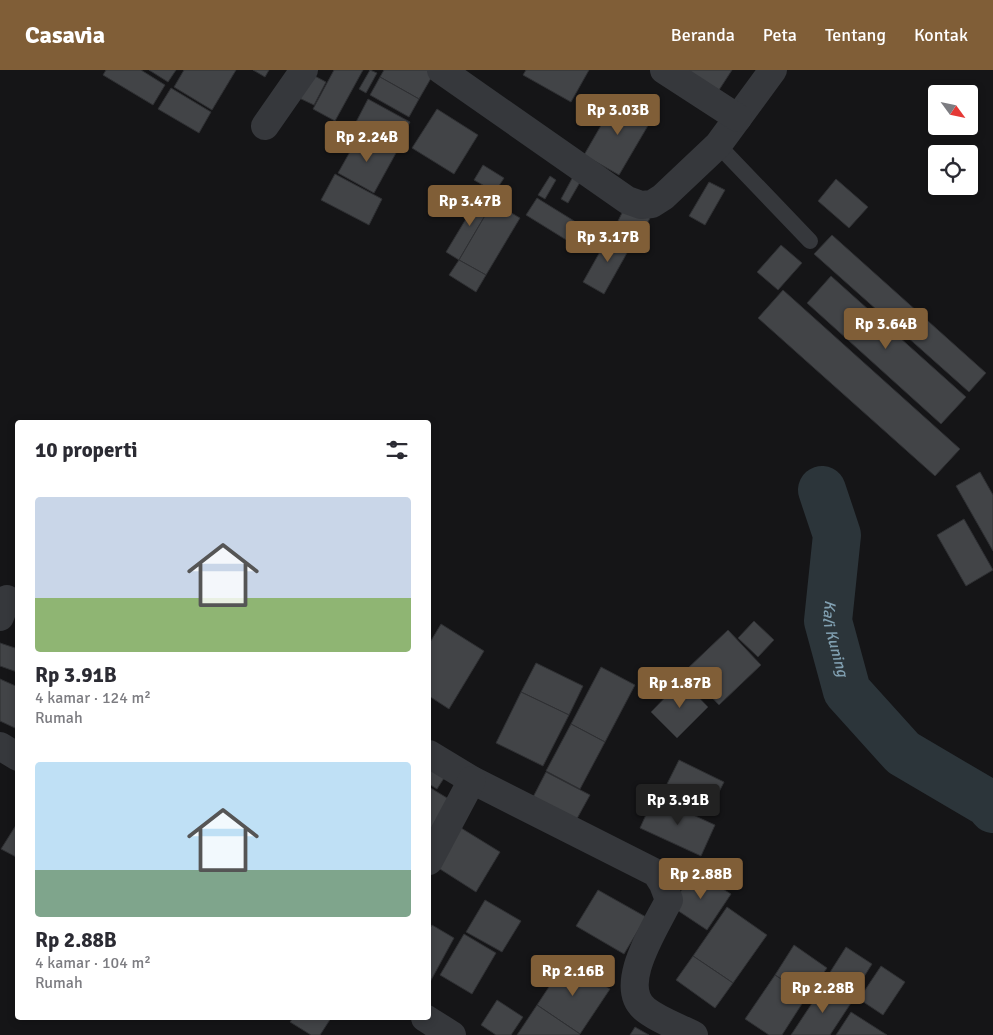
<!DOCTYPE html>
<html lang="id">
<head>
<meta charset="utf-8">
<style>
	:root { --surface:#fff; --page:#f2f2f3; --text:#2b2b33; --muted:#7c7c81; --accent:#805e37 }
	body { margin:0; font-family:Signika,sans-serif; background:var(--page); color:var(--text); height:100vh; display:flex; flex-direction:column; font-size:19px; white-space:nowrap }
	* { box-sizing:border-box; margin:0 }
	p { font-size:16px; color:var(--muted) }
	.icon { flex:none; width:28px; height:28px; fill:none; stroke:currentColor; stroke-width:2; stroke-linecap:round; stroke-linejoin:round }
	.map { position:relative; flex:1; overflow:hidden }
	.sheet { position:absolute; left:15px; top:350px; width:416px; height:600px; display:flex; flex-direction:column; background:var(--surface); border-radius:5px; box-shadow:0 2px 8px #0003 }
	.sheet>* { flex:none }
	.needle { width:32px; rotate:123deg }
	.controls { position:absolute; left:928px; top:15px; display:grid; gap:10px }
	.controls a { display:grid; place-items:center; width:50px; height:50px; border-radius:5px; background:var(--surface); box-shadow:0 2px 8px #0003; font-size:25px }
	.price { position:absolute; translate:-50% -42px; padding:0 11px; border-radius:5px; background:var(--accent); color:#fff; font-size:16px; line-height:32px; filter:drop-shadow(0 1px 2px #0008) }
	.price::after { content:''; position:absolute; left:50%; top:30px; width:15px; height:11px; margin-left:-8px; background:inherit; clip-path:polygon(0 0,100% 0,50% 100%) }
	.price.current { background:#222; color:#fff }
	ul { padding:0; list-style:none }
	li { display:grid; align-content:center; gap:10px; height:265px; padding:0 20px }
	li span { display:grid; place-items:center; height:155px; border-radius:5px; color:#555 }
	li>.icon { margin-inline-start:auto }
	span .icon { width:90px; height:90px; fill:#fffc; stroke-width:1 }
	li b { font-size:21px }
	h2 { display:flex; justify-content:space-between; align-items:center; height:60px; padding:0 20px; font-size:21px }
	header { display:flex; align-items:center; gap:30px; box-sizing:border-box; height:70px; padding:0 25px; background:var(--accent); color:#fff }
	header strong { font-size:24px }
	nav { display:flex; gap:28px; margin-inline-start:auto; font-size:18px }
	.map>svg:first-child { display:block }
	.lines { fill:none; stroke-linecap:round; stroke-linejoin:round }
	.river { stroke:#2c353a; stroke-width:48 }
	.building { fill:#424447; stroke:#2f3033 }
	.lane { stroke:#36383c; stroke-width:16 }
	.street { stroke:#36383c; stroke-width:28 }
	.labels { text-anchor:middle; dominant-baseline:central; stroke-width:5; stroke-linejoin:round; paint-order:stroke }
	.water-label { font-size:16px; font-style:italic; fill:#809fb0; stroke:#101012 }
</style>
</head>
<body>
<header>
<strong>Casavia</strong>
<nav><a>Beranda</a><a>Peta</a><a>Tentang</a><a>Kontak</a></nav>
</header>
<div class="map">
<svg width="993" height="965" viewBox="0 0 993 965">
	<rect width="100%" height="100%" fill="#151517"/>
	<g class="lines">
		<path class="river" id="s1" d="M 822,420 L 837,465 L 828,551 L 847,621 L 903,683 L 988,733 L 993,739"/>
	</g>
	<g class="building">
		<path d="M 106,0 L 141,0 L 165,15 L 153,35 L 103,5 Z"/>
		<path d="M 149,0 L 176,0 L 168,12 Z"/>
		<path d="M 184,0 L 236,0 L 212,40 L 174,17 Z"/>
		<path d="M 253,0 L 269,0 L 265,7 Z"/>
		<path d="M 334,0 L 363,0 L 335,51 L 313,39 Z"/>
		<path d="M 370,0 L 377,3 L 366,23 L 359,19 Z"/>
		<path d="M 384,0 L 429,0 L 434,3 L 419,29 L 380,7 Z"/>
		<path d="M 526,0 L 589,0 L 571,32 L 523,5 Z"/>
		<path d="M 687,0 L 732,0 L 719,20 Z"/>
		<path d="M 309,3 L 326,12 L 314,35 L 297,27 Z"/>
		<path d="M 380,7 L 419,29 L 409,47 L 370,25 Z"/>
		<path d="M 171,18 L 211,42 L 199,63 L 158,39 Z"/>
		<path d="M 618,26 L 653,47 L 619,105 L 584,85 Z"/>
		<path d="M 368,29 L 410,52 L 397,76 L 355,54 Z"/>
		<path d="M 437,39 L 478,65 L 454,104 L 412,78 Z"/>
		<path d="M 360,64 L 396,83 L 374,123 L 338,103 Z"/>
		<path d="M 483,95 L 504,108 L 495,122 L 474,110 Z"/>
		<path d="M 575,103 L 583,107 L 568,133 L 561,129 Z"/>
		<path d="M 335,104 L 382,129 L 369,155 L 321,130 Z"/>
		<path d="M 550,106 L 556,110 L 545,129 L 538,125 Z"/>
		<path d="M 836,109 L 868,137 L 849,158 L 818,131 Z"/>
		<path d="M 709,112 L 725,120 L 705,155 L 689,146 Z"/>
		<path d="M 481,124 L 493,132 L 459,190 L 446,182 Z"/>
		<path d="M 537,128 L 579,154 L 568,171 L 526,145 Z"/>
		<path d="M 493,132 L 520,148 L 486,205 L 459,190 Z"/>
		<path d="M 626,135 L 650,148 L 639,169 L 615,157 Z"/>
		<path d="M 611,162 L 632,174 L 604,224 L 583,212 Z"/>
		<path d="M 832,165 L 986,303 L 969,322 L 814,184 Z"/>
		<path d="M 781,175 L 802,193 L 778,220 L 757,202 Z"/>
		<path d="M 459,190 L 486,205 L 476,222 L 449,205 Z"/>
		<path d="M 831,206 L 966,327 L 941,354 L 807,233 Z"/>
		<path d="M 783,220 L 960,379 L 935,406 L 758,248 Z"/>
		<path d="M 980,402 L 993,425 L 993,481 L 956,416 Z"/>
		<path d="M 964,449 L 993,500 L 966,516 L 937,465 Z"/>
		<path d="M 754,551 L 774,570 L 758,587 L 738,568 Z"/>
		<path d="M 441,554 L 484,581 L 449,639 L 429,626 L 429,574 Z"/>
		<path d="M 728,560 L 761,595 L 719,635 L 686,600 Z"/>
		<path d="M 0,573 L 18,579 L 17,602 L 0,596 Z"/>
		<path d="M 536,593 L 583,616 L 569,645 L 521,622 Z"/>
		<path d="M 601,597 L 635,615 L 605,672 L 571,654 Z"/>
		<path d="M 0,609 L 18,617 L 18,653 L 15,658 L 0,651 Z"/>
		<path d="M 682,610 L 708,637 L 677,668 L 651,642 Z"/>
		<path d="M 521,622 L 569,645 L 543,696 L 496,673 Z"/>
		<path d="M 571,654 L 605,672 L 580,719 L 546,701 Z"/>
		<path d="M 679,690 L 724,712 L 708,744 L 663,722 Z"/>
		<path d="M 433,697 L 446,705 L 437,719 L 429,714 L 429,703 Z"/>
		<path d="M 546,702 L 590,725 L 574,754 L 531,731 Z"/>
		<path d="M 429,717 L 457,734 L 429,779 Z"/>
		<path d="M 654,727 L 715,755 L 701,786 L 640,758 Z"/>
		<path d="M 18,752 L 18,788 L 1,779 Z"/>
		<path d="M 453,753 L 500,782 L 476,822 L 429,792 Z"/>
		<path d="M 694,801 L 731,824 L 707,860 L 671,836 Z"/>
		<path d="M 598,820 L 646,847 L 624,884 L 576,856 Z"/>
		<path d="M 485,830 L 521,851 L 502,882 L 466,862 Z"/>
		<path d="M 727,837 L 767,865 L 733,913 L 693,886 Z"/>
		<path d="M 432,855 L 454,868 L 430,912 L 429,860 Z"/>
		<path d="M 464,864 L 496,883 L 472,924 L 440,905 Z"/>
		<path d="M 794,875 L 827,898 L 807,926 L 775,905 Z"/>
		<path d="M 846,877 L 872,894 L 853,924 L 827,907 Z"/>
		<path d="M 693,886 L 733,913 L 715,938 L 676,910 Z"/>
		<path d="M 566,891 L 610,919 L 580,964 L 537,935 Z"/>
		<path d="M 881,896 L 905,912 L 883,945 L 859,929 Z"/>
		<path d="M 775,905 L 807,926 L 782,965 L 769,965 L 745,949 Z"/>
		<path d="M 824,915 L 851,933 L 830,965 L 791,965 Z"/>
		<path d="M 497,930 L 523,947 L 511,965 L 496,965 L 481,955 Z"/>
		<path d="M 537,935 L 580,964 L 579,965 L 517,965 Z"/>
		<path d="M 851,942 L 887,965 L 836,965 Z"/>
		<path d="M 293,948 L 331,948 L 320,965 L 311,965 L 290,952 Z"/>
		<path d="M 635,957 L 649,965 L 630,965 Z"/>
	</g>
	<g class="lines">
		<path class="lane" d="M 718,75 L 810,171"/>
		<g class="street">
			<path d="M 441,0 L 627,130 L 641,135 L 652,134 L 663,127 L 718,75 L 773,0"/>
			<path d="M 664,0 L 738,48"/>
			<path d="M 265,56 L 304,0"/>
			<path d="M 0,547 L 7,529"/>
			<path d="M 0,676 L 18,687"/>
			<path d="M 429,684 L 472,710 L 656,803 L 663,814 L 669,830 C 656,857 615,917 646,940 C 660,951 679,957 694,965"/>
			<path d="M 429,791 L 472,710"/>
			<path d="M 425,948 L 452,965"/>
		</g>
	</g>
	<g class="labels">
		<g class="water-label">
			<text stroke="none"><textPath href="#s1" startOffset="152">Kali Kuning</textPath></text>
		</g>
	</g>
</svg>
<div class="controls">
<a><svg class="needle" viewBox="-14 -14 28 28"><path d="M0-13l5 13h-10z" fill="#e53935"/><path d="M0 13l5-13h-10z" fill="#7c7c81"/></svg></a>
<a><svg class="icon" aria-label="locate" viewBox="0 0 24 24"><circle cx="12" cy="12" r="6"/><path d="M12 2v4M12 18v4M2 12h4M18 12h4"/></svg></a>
</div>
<b class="price" style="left:618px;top:66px">Rp 3.03B</b>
<b class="price" style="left:367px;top:93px">Rp 2.24B</b>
<b class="price" style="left:470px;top:157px">Rp 3.47B</b>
<b class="price" style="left:608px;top:193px">Rp 3.17B</b>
<b class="price" style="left:886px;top:280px">Rp 3.64B</b>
<b class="price" style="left:680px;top:639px">Rp 1.87B</b>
<b class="price current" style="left:678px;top:756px">Rp 3.91B</b>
<b class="price" style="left:701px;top:830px">Rp 2.88B</b>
<b class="price" style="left:573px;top:927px">Rp 2.16B</b>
<b class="price" style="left:823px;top:944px">Rp 2.28B</b>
<section class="sheet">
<h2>10 properti<svg class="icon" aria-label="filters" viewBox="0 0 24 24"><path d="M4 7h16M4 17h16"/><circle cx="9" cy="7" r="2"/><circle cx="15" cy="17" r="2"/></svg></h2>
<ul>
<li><span style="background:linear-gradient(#c9d6e8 65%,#8fb573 0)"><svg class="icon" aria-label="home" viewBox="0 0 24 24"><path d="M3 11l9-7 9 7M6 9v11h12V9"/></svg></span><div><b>Rp 3.91B</b><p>4 kamar · 124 m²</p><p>Rumah</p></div></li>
<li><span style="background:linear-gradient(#bfe0f5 70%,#7fa58c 0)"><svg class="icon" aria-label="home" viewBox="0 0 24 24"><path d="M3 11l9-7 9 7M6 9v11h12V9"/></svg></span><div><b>Rp 2.88B</b><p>4 kamar · 104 m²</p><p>Rumah</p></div></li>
</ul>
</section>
</div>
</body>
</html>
